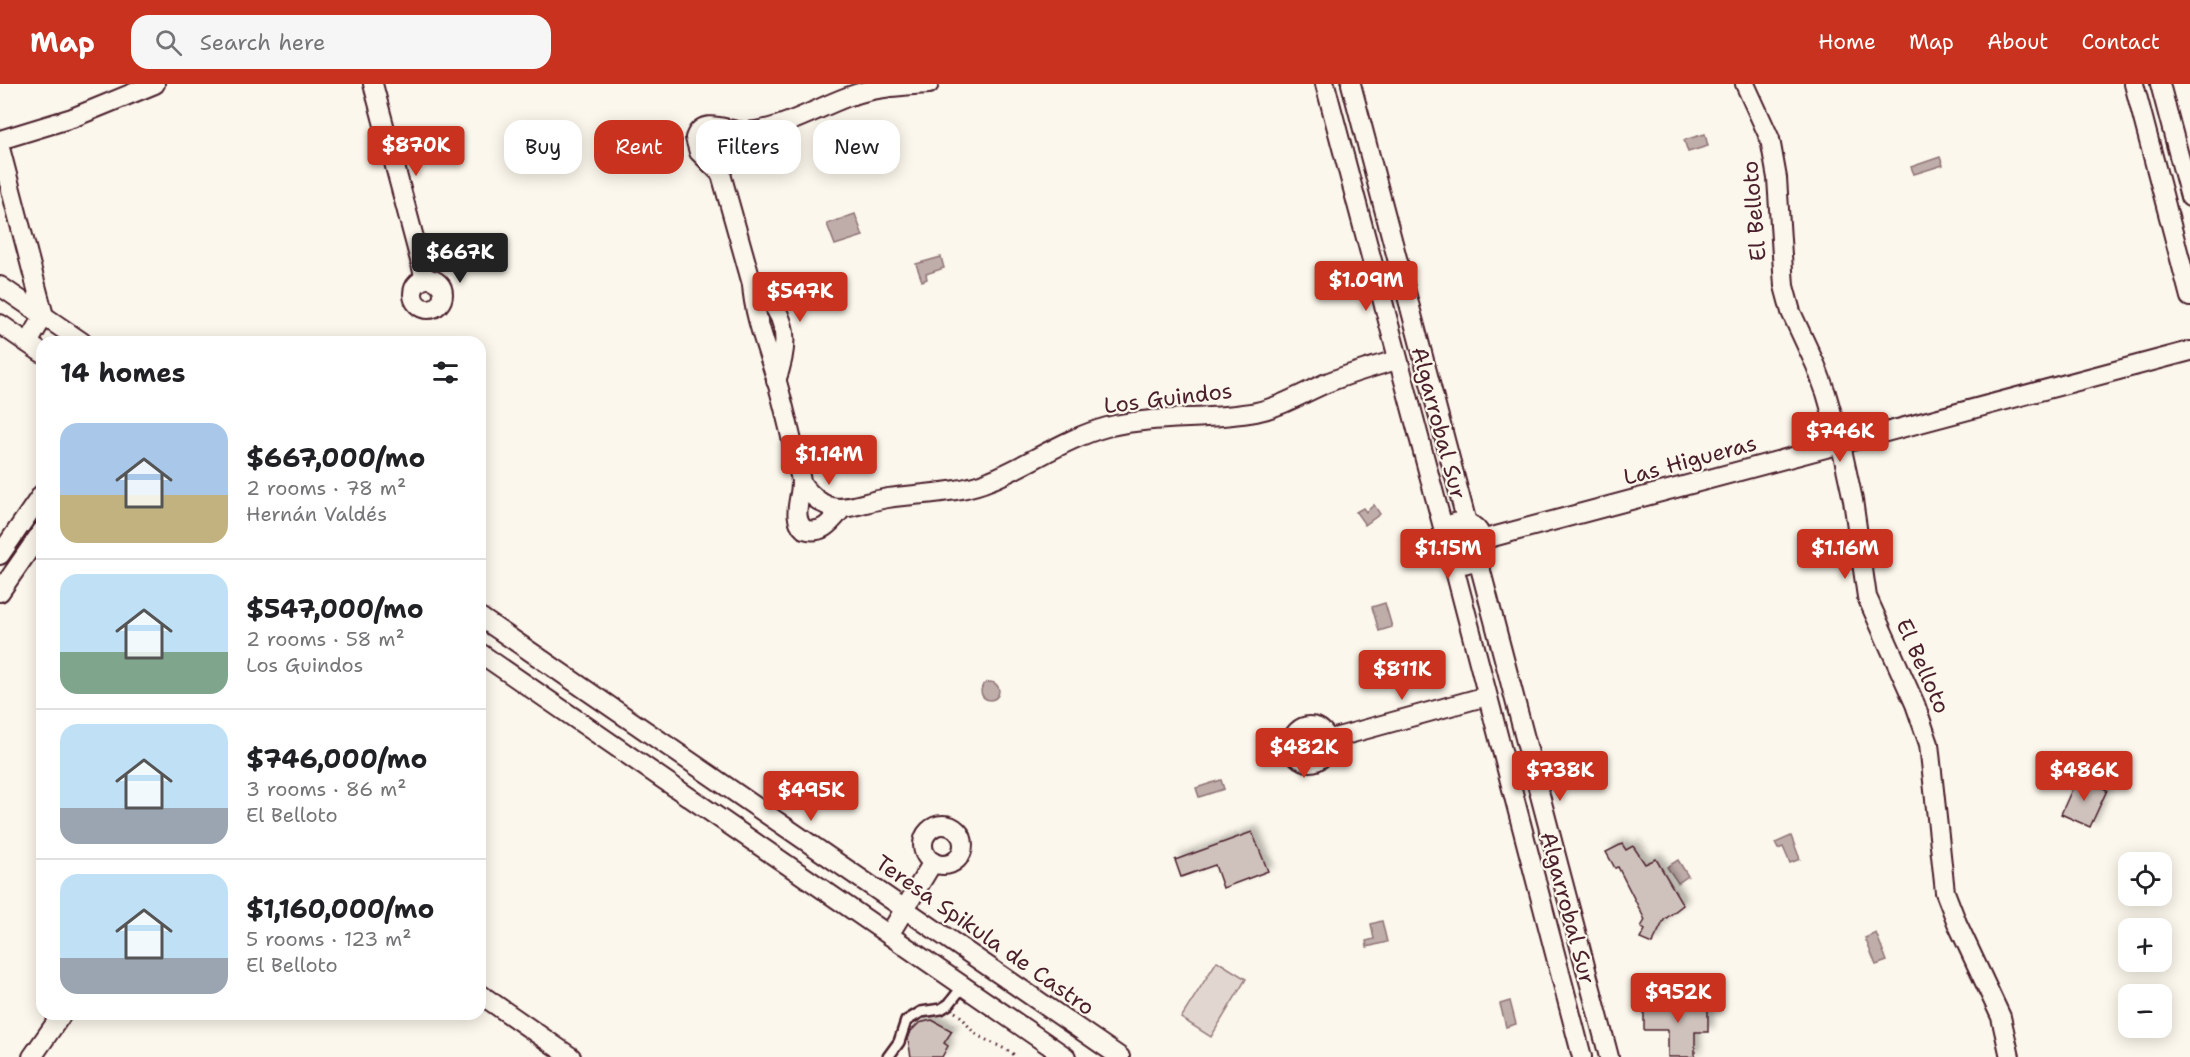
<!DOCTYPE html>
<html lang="en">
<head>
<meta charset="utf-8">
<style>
	:root { --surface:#fff; --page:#f6f6f6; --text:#202124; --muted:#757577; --line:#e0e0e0; --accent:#c8321e }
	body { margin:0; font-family:"Shantell Sans",sans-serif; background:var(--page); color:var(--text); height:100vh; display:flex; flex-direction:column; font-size:22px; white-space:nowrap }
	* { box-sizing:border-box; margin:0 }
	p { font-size:20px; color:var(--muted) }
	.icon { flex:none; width:33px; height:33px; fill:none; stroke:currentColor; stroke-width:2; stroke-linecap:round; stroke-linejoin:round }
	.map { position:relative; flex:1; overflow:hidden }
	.side { position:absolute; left:36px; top:252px; width:450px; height:684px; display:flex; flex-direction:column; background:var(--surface); border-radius:18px; box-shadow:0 3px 15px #0003 }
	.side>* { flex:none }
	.banner { position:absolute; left:504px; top:36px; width:570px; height:54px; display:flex; gap:12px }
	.controls { position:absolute; left:2118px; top:768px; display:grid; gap:12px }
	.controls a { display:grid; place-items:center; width:54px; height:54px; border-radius:12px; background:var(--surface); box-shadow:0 3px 15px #0003; font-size:30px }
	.price { position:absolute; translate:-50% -51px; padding:0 14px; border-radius:6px; background:var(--accent); color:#fff; font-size:20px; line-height:39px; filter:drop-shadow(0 2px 3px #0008) }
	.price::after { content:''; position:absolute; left:50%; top:36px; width:18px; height:14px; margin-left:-9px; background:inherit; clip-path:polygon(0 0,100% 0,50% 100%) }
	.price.on { background:#222; color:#fff }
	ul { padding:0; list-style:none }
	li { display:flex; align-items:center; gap:18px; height:150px; padding:0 24px }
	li+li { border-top:2px solid var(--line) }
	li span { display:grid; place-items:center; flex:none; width:168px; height:120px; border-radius:18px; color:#555 }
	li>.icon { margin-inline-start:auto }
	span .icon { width:72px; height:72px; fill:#fffc; stroke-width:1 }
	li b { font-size:26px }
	h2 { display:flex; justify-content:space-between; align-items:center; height:72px; padding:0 24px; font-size:26px }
	.tag { padding:0 21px; border-radius:18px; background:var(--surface); box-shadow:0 3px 15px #0003; font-size:21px; line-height:54px }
	.tag.on { background:var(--accent); color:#fff }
	header { display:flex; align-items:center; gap:36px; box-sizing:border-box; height:84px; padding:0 30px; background:var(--accent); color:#fff }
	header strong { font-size:28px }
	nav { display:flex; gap:33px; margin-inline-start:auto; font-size:21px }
	.search { width:420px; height:54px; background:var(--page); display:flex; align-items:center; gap:15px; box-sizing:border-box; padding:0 21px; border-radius:18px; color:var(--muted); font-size:22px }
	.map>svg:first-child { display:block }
	.green { fill:#e2d7d0; stroke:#967b7e; stroke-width:1.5 }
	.water { fill:#bfadaa; stroke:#907477; stroke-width:1.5 }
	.building { fill:#cfc2bc; stroke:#4a1f2b; stroke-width:1.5; filter:url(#shadow) }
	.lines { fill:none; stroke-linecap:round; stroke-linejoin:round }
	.service-casing { stroke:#4a1f2b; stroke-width:14 }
	.minor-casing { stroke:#4a1f2b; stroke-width:22 }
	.path { stroke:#4a1f2b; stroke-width:3; stroke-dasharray:1.5 4.5; stroke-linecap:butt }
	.service { stroke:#fbf7ec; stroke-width:9 }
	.minor { stroke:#fbf7ec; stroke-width:18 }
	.labels { text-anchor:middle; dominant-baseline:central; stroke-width:4.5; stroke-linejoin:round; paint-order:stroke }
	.street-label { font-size:22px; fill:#4a1f2b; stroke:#fbf7ec }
</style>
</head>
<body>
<header>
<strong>Map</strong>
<div class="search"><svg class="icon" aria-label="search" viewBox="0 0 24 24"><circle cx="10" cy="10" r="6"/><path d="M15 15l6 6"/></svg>Search here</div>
<nav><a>Home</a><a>Map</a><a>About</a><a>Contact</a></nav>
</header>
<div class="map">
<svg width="2190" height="973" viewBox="0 0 2190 973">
	<defs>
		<filter id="shadow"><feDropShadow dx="5.5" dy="-5.5" stdDeviation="3" flood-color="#0004"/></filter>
	</defs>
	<rect width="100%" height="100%" fill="#fbf7ec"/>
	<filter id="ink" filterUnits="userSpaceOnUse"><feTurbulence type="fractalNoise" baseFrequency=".0167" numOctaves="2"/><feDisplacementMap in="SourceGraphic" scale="12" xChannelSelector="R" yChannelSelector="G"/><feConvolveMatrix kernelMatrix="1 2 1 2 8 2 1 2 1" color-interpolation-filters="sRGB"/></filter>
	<g filter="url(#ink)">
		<path class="green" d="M 1217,877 L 1246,895 L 1211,953 L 1181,934 Z"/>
		<g class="water">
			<path d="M 1705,50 L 1708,62 L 1688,68 L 1684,56 Z"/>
			<path d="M 1940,73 L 1943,81 L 1914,90 L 1911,83 Z"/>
			<path d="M 855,130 L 863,152 L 835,161 L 827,140 Z"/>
			<path d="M 941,173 L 944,184 L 926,190 L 927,195 L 922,197 L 916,180 Z"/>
			<path d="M 1374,421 L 1380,430 L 1365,441 L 1356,428 L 1363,424 L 1366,428 Z"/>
			<path d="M 1385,519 L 1392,543 L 1379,547 L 1372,523 Z"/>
			<circle cx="990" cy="607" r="9"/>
			<path d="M 1221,696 L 1224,705 L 1199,713 L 1196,704 Z"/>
			<path d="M 1791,752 L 1800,775 L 1790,779 L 1783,763 L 1778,765 L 1775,759 Z"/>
			<path d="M 1678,776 L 1688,792 L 1678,799 L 1667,783 Z"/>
			<path d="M 1382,837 L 1387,858 L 1367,863 L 1366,857 L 1374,855 L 1371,840 Z"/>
			<path d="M 1876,849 L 1887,877 L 1876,881 L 1865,854 Z"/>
			<path d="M 1510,917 L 1516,940 L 1506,943 L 1500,920 Z"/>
		</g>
		<g class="building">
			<path d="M 2078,692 L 2107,706 L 2090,743 L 2061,730 Z"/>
			<path d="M 1252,748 L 1268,787 L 1223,804 L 1215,781 L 1181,793 L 1175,776 Z"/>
			<path d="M 1622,760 L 1626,766 L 1633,762 L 1645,780 L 1656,775 L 1683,821 L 1664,836 L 1652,860 L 1640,855 L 1645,846 L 1641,843 L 1645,836 L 1618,783 L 1615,784 L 1606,768 Z"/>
			<path d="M 1708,918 L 1708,948 L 1695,948 L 1695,973 L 1668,973 L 1668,946 L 1644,946 L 1644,919 Z"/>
			<path d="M 932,936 L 952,947 L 944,959 L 948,962 L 942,973 L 911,973 L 908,955 L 911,947 L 919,939 Z"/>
		</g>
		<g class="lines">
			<g class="service-casing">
				<path id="service" d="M 888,973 L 899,958 L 906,937 L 921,928 L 941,925 L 949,920 L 963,902"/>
			</g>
			<g class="minor-casing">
				<g id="minor">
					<path d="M 373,0 L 425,195"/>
					<path d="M 1325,0 L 1444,447"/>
					<path d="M 1351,0 L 1467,439"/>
					<path d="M 1745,0 L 1770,55 L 1777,94 L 1784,202 L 1791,228 L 1816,282 L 1826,309 L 1841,361 L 1853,416 L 1867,513 L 1915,620 L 1929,660 L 1945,808 L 1957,839 L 2001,933 L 2010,973"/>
					<path d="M 2134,0 L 2190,213"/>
					<path d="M 2160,0 L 2190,113"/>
					<path d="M 0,56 L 72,34 L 155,0"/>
					<path d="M 0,64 L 44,232 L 28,259"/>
					<path d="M 721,90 C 725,73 732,60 745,48"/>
					<circle cx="428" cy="210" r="15"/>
					<path d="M 752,200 C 788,227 791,256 776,297"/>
					<path d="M 0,202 L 82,258"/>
					<path d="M 0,240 L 42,269"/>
					<path d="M 802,400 C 832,439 850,420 888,414 C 922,409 959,410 991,396 C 1030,380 1066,354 1107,343 C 1155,331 1208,337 1256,328 C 1280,323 1302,310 1324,300 C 1348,290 1372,283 1397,276"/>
					<path d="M 841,426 C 831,438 822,451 804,445 C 789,431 805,409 800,392 C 793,361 786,329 777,298 C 768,266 754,234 752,200 L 721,90 L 699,68 L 695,54 C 703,32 727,47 744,48 C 751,48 760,46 766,45 C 795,38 820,23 847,13 C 874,3 901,2 929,0"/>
					<circle cx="1461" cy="459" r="21"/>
					<path d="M 1481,456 L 2190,267"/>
					<path d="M 0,471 L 42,410"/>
					<path d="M 1477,472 L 1609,973"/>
					<path d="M 1453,479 L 1582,973"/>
					<path d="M 0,508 L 42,447"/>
					<path d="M 480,533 L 1120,973"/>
					<path d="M 480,569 L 1066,973"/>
					<circle cx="1310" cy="660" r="18"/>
					<path d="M 1327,656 L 1487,612"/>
					<circle cx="943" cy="761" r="20"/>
					<path d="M 889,851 L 933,778"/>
					<path d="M 480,910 L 571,973"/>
					<path d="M 32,973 L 62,930"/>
				</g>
			</g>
			<path class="path" d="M 955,928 C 966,935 967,943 975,949 C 988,959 1004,962 1017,973"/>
			<use href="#service" class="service"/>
			<use href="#minor" class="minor"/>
		</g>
	</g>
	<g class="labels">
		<g class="street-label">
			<text transform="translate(1754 127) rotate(-95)">El Belloto</text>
			<text transform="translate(1168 314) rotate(-7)">Los Guindos</text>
			<text transform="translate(1439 339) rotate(75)">Algarrobal Sur</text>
			<text transform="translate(1690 376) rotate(-15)">Las Higueras</text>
			<text transform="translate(1923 582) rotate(66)">El Belloto</text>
			<text transform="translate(1568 824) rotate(75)">Algarrobal Sur</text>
			<text transform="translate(985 851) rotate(35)">Teresa Spikula de Castro</text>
		</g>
	</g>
</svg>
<div class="controls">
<a><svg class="icon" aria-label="locate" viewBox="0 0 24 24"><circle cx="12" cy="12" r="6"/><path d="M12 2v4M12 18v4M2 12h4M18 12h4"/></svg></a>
<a>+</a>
<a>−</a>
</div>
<b class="price" style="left:416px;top:93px">$870K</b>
<b class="price on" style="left:460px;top:200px">$667K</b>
<b class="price" style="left:1366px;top:228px">$1.09M</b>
<b class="price" style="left:800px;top:239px">$547K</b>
<b class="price" style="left:1840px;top:379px">$746K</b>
<b class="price" style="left:829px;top:402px">$1.14M</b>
<b class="price" style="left:1448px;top:496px">$1.15M</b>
<b class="price" style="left:1845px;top:496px">$1.16M</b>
<b class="price" style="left:1402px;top:617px">$811K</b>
<b class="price" style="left:1304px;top:695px">$482K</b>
<b class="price" style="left:1560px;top:718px">$738K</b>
<b class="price" style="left:2084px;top:718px">$486K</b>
<b class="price" style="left:811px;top:738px">$495K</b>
<b class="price" style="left:1678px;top:940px">$952K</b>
<div class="banner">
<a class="tag">Buy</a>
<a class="tag on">Rent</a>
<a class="tag">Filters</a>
<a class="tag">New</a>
</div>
<section class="side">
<h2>14 homes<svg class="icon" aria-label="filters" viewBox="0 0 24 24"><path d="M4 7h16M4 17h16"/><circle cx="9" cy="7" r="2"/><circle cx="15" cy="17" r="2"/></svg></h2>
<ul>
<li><span style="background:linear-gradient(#a9c7e8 60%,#c2b280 0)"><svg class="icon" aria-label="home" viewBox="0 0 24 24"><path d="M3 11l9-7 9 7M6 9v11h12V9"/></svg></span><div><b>$667,000/mo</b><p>2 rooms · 78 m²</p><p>Hernán Valdés</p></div></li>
<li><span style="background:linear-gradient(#bfe0f5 65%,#7fa58c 0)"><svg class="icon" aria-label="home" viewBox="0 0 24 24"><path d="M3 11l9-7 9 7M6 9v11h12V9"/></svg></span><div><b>$547,000/mo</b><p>2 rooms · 58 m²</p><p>Los Guindos</p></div></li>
<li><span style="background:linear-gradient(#bfe0f5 70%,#9aa5b1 0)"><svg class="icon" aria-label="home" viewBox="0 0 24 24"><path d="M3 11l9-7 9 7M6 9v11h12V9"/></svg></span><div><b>$746,000/mo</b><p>3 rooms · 86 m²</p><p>El Belloto</p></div></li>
<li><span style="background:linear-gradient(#bfe0f5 70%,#9aa5b1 0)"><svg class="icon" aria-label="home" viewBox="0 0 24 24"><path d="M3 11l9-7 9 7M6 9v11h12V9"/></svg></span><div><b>$1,160,000/mo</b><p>5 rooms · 123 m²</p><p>El Belloto</p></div></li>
</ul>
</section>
</div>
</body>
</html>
